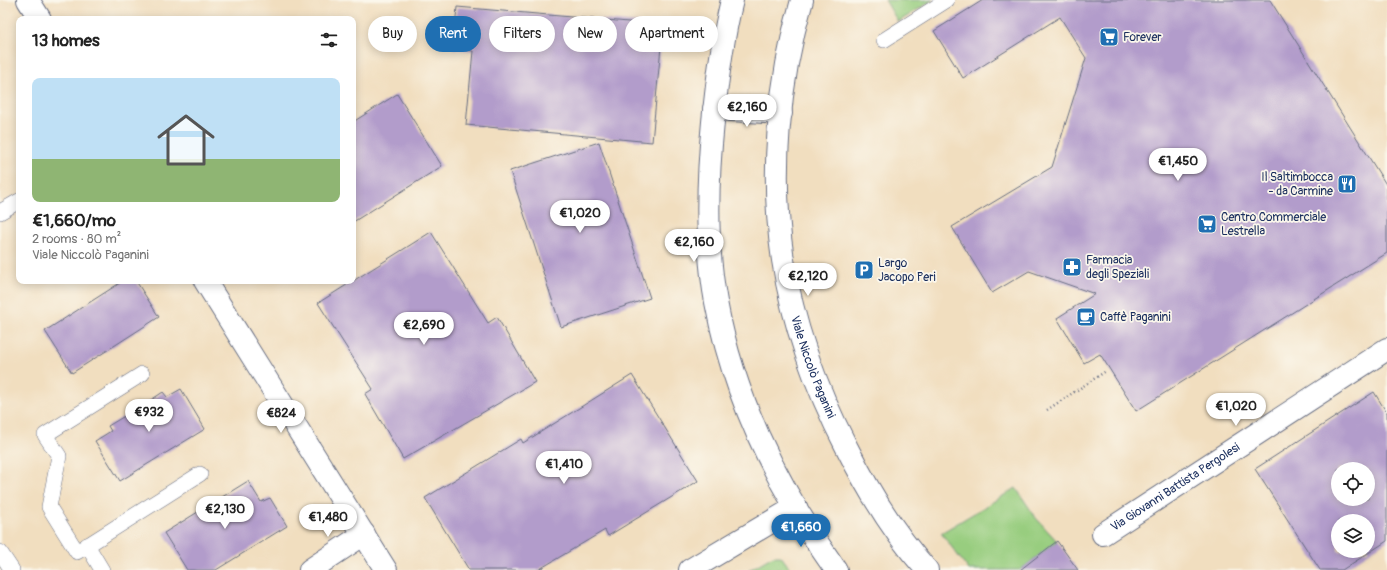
<!DOCTYPE html>
<html lang="en">
<head>
<meta charset="utf-8">
<style>
	:root { --surface:#fff; --page:#f2f2f2; --text:#222; --muted:#767676; --accent:#1f6fb2 }
	body { margin:0; font-family:Pangolin,sans-serif; background:var(--page); color:var(--text); height:100vh; display:flex; flex-direction:column; font-size:15px; white-space:nowrap }
	* { box-sizing:border-box; margin:0 }
	p { font-size:13px; color:var(--muted) }
	.icon { flex:none; width:22px; height:22px; fill:none; stroke:currentColor; stroke-width:2; stroke-linecap:round; stroke-linejoin:round }
	.map { position:relative; flex:1; overflow:hidden }
	.panel { position:absolute; left:16px; top:16px; width:340px; height:268px; display:flex; flex-direction:column; background:var(--surface); border-radius:8px; box-shadow:0 2px 10px #0003 }
	.panel>* { flex:none }
	.banner { position:absolute; left:368px; top:16px; width:380px; height:36px; display:flex; gap:8px }
	.tools { position:absolute; left:1331px; top:462px; display:grid; gap:8px }
	.tools a { display:grid; place-items:center; width:44px; height:44px; border-radius:50%; background:var(--surface); box-shadow:0 2px 10px #0003; font-size:20px }
	.price { position:absolute; translate:-50% -34px; padding:0 9px; border-radius:14px; background:#fff; color:#222; font-size:13px; line-height:26px; filter:drop-shadow(0 1px 2px #0008) }
	.price::after { content:''; position:absolute; left:50%; top:24px; width:12px; height:9px; margin-left:-6px; background:inherit; clip-path:polygon(0 0,100% 0,50% 100%) }
	.price.on { background:var(--accent); color:#fff }
	ul { padding:0; list-style:none }
	li { display:grid; align-content:center; gap:8px; height:212px; padding:0 16px }
	li span { display:grid; place-items:center; height:124px; border-radius:8px; color:#555 }
	li>.icon { margin-inline-start:auto }
	span .icon { width:72px; height:72px; fill:#fffc; stroke-width:1 }
	li b { font-size:17px }
	h2 { display:flex; justify-content:space-between; align-items:center; height:48px; padding:0 16px; font-size:17px }
	.chip { padding:0 14px; border-radius:18px; background:var(--surface); box-shadow:0 2px 10px #0003; font-size:14px; line-height:36px }
	.chip.on { background:var(--accent); color:#fff }
	.map>svg:first-child { display:block }
	.green { fill:#98cd7f; stroke:#5a7e6e }
	.building { fill:#b29ccb; fill-rule:evenodd }
	.lines { fill:none; stroke-linecap:round; stroke-linejoin:round }
	.service-casing { stroke:#666c80; stroke-width:16 }
	.minor-casing { stroke:#666c80; stroke-width:24 }
	.tertiary-casing { stroke:#666c80; stroke-width:24 }
	.path { stroke:#666c80; stroke-width:2.5; stroke-dasharray:1 3; stroke-linecap:butt }
	.service { stroke:#fff; stroke-width:15 }
	.minor { stroke:#fff; stroke-width:22 }
	.tertiary { stroke:#fff; stroke-width:22 }
	.labels { text-anchor:middle; dominant-baseline:central; stroke-width:3.5; stroke-linejoin:round; paint-order:stroke }
	.poi-label { font-size:12px; fill:#1b2f5e; stroke:#fbf7ec; text-anchor:start }
	.street-label { font-size:12px; fill:#1b2f5e; stroke:#fbf7ec }
</style>
</head>
<body>
<div class="map">
<svg width="1387" height="570" viewBox="0 0 1387 570">
	<rect width="100%" height="100%" fill="#fbf7ec"/>
	<filter id="ink" filterUnits="userSpaceOnUse"><feTurbulence type="fractalNoise" baseFrequency=".025" numOctaves="2"/><feDisplacementMap in="SourceGraphic" scale="8" xChannelSelector="R" yChannelSelector="G"/><feConvolveMatrix kernelMatrix="1 2 1 2 8 2 1 2 1" color-interpolation-filters="sRGB"/></filter>
	<filter id="wash" filterUnits="userSpaceOnUse"><feTurbulence type="fractalNoise" baseFrequency=".012" numOctaves="4" result="noise"/><feDisplacementMap in="SourceGraphic" scale="16" xChannelSelector="R" yChannelSelector="G"/><feGaussianBlur stdDeviation="0.9" result="paint"/><feColorMatrix in="noise" values="0 0 0 0 0 0 0 0 0 0 0 0 0 0 0 0 0 1.4 0 .05"/><feComposite in="paint" operator="in"/></filter>
	<g filter="url(#wash)">
		<rect width="100%" height="100%" fill="#f1debf"/>
		<g class="green">
			<path d="M 885,0 L 933,0 L 898,22 Z"/>
			<path d="M 1016,488 L 1036,518 L 1057,541 L 1020,570 L 969,570 L 941,533 Z"/>
			<path d="M 773,556 L 781,556 L 791,570 L 749,570 Z"/>
		</g>
		<g id="blocks">
			<g class="building">
				<path d="M 983,0 L 1270,0 L 1387,186 L 1387,253 L 1136,411 L 1100,354 L 1084,363 L 1057,318 L 1095,294 L 1029,271 L 992,293 L 952,227 L 1052,167 L 1086,58 L 1060,17 L 963,78 L 934,31 Z"/>
				<path d="M 457,7 L 663,25 L 652,142 L 466,125 L 473,51 L 453,49 Z"/>
				<path d="M 397,94 L 442,166 L 353,222 L 353,122 Z"/>
				<path d="M 599,142 L 650,298 L 561,327 L 510,171 Z"/>
				<path d="M 431,232 L 488,323 L 497,317 L 535,382 L 403,459 L 365,394 L 373,389 L 318,303 Z"/>
				<path d="M 123,281 L 136,281 L 159,317 L 72,373 L 45,331 Z"/>
				<path d="M 632,375 L 698,481 L 608,536 L 605,530 L 538,570 L 469,570 L 425,498 L 521,439 L 523,443 Z"/>
				<path d="M 181,389 L 205,429 L 120,481 L 95,441 L 111,431 L 108,426 L 151,400 L 163,392 L 167,397 Z"/>
				<path d="M 1374,392 L 1387,413 L 1387,541 L 1342,570 L 1320,570 L 1255,469 ZM 1338,469 L 1368,469 L 1368,499 L 1338,499 ZM 1338,521 L 1368,521 L 1368,551 L 1338,551 Z"/>
				<path d="M 248,481 L 261,502 L 270,498 L 287,526 L 216,570 L 187,570 L 164,533 Z"/>
				<path d="M 1057,541 L 1078,570 L 1020,570 Z"/>
			</g>
		</g>
	</g>
	<g filter="url(#ink)">
		<use href="#blocks" fill-opacity="0" stroke="#666c80" stroke-width="1"/>
		<g class="lines">
			<g class="service-casing">
				<g id="service">
					<path d="M 884,40 L 947,0"/>
					<path d="M 0,212 L 19,201"/>
					<path d="M 142,374 L 45,435 L 59,456 L 49,507 L 77,552 L 200,474"/>
					<path d="M 87,545 L 102,570"/>
					<path d="M 0,552 L 12,570"/>
				</g>
			</g>
			<g class="minor-casing">
				<g id="minor">
					<path d="M 28,0 L 40,19"/>
					<path d="M 205,281 L 386,570"/>
					<path id="s1" d="M 1103,534 L 1387,349"/>
					<path d="M 310,570 L 364,534"/>
					<path d="M 690,570 L 796,507"/>
				</g>
			</g>
			<g class="tertiary-casing">
				<g id="tertiary">
					<path d="M 732,0 C 722,41 717,81 713,122 C 707,182 705,243 716,302 C 734,399 780,491 836,570"/>
					<path id="s2" d="M 802,0 C 778,83 770,175 783,260 C 793,325 817,390 847,448 C 869,492 894,534 927,570"/>
					<path d="M 714,109 L 781,113"/>
				</g>
			</g>
			<path class="path" d="M 1047,410 L 1106,371"/>
			<use href="#service" class="service"/>
			<use href="#minor" class="minor"/>
			<use href="#tertiary" class="tertiary"/>
		</g>
	</g>
	<defs>
		<g id="supermarket-square" transform="scale(1)"><rect x="-9" y="-9" width="18" height="18" rx="4" fill="#1f6fb2" stroke="#fbf7ec"/><path d="M-6-5.5h2.5l.6 2H6L4.5 2H-2.5L-4.4-4H-6ZM-1.5 3.2a1.3 1.3 0 1 0 .1 0ZM3 3.2a1.3 1.3 0 1 0 .1 0Z" fill="#fff"/></g>
		<g id="restaurant-square" transform="scale(1)"><rect x="-9" y="-9" width="18" height="18" rx="4" fill="#1f6fb2" stroke="#fbf7ec"/><path d="M-5-6h1v4h1v-4h1v4h1v-4h1v5L-1.5 .5V6h-2V.5L-5-1ZM5-6V6H3V1.5H1.5Q1.5-4 5-6Z" fill="#fff"/></g>
		<g id="pharmacy-square" transform="scale(1)"><rect x="-9" y="-9" width="18" height="18" rx="4" fill="#1f6fb2" stroke="#fbf7ec"/><path d="M-2-6h4v4h4v4h-4v4h-4v-4h-4v-4h4Z" fill="#fff"/></g>
		<g id="parking-square" transform="scale(1)"><rect x="-9" y="-9" width="18" height="18" rx="4" fill="#1f6fb2" stroke="#fbf7ec"/><path d="M-3.5-5.5H1a3.5 3.5 0 0 1 0 7H-1V5.5H-3.5ZM-1-3.4V-.6H.8a1.4 1.4 0 0 0 0-2.8Z" fill="#fff"/></g>
		<g id="cafe-square" transform="scale(1)"><rect x="-9" y="-9" width="18" height="18" rx="4" fill="#1f6fb2" stroke="#fbf7ec"/><path d="M-5.5-4.5H6V0H3Q3 3.5 0 3.5H-2.5Q-5.5 3.5-5.5 0ZM3-3.2v2h1.7v-2ZM-6 4.5H4V6H-6Z" fill="#fff"/></g>
	</defs>
	<g fill-rule="evenodd">
		<use href="#supermarket-square" x="1109" y="37"/>
		<use href="#restaurant-square" x="1347" y="184"/>
		<use href="#supermarket-square" x="1207" y="224"/>
		<use href="#pharmacy-square" x="1072" y="267"/>
		<use href="#parking-square" x="864" y="270"/>
		<use href="#cafe-square" x="1086" y="317"/>
	</g>
	<g class="labels">
		<g class="poi-label">
			<text x="1123" y="37">Forever</text>
			<text x="1333" y="177" text-anchor="end">Il Saltimbocca<tspan x="1333" dy="14">- da Carmine</tspan></text>
			<text x="1221" y="217">Centro Commerciale<tspan x="1221" dy="14">Lestrella</tspan></text>
			<text x="1086" y="260">Farmacia<tspan x="1086" dy="14">degli Speziali</tspan></text>
			<text x="878" y="263">Largo<tspan x="878" dy="14">Jacopo Peri</tspan></text>
			<text x="1100" y="317">Caffè Paganini</text>
		</g>
		<g class="street-label">
			<text stroke="none"><textPath href="#s2" startOffset="374">Viale Niccolò Paganini</textPath></text>
			<text stroke="none"><textPath href="#s1" startOffset="86">Via Giovanni Battista Pergolesi</textPath></text>
		</g>
	</g>
</svg>
<div class="tools">
<a><svg class="icon" aria-label="locate" viewBox="0 0 24 24"><circle cx="12" cy="12" r="6"/><path d="M12 2v4M12 18v4M2 12h4M18 12h4"/></svg></a>
<a><svg class="icon" aria-label="layers" viewBox="0 0 24 24"><path d="M12 4l9 5-9 5-9-5zM3 14l9 5 9-5"/></svg></a>
</div>
<b class="price" style="left:747px;top:128px">€2,160</b>
<b class="price" style="left:1178px;top:182px">€1,450</b>
<b class="price" style="left:580px;top:234px">€1,020</b>
<b class="price" style="left:694px;top:263px">€2,160</b>
<b class="price" style="left:808px;top:297px">€2,120</b>
<b class="price" style="left:424px;top:346px">€2,690</b>
<b class="price" style="left:1236px;top:427px">€1,020</b>
<b class="price" style="left:149px;top:433px">€932</b>
<b class="price" style="left:281px;top:434px">€824</b>
<b class="price" style="left:564px;top:485px">€1,410</b>
<b class="price" style="left:225px;top:530px">€2,130</b>
<b class="price" style="left:328px;top:538px">€1,480</b>
<b class="price on" style="left:801px;top:548px">€1,660</b>
<div class="banner">
<a class="chip">Buy</a>
<a class="chip on">Rent</a>
<a class="chip">Filters</a>
<a class="chip">New</a>
<a class="chip">Apartment</a>
</div>
<section class="panel">
<h2>13 homes<svg class="icon" aria-label="filters" viewBox="0 0 24 24"><path d="M4 7h16M4 17h16"/><circle cx="9" cy="7" r="2"/><circle cx="15" cy="17" r="2"/></svg></h2>
<ul>
<li><span style="background:linear-gradient(#bfe0f5 65%,#8fb573 0)"><svg class="icon" aria-label="home" viewBox="0 0 24 24"><path d="M3 11l9-7 9 7M6 9v11h12V9"/></svg></span><div><b>€1,660/mo</b><p>2 rooms · 80 m²</p><p>Viale Niccolò Paganini</p></div></li>
</ul>
</section>
</div>
</body>
</html>
